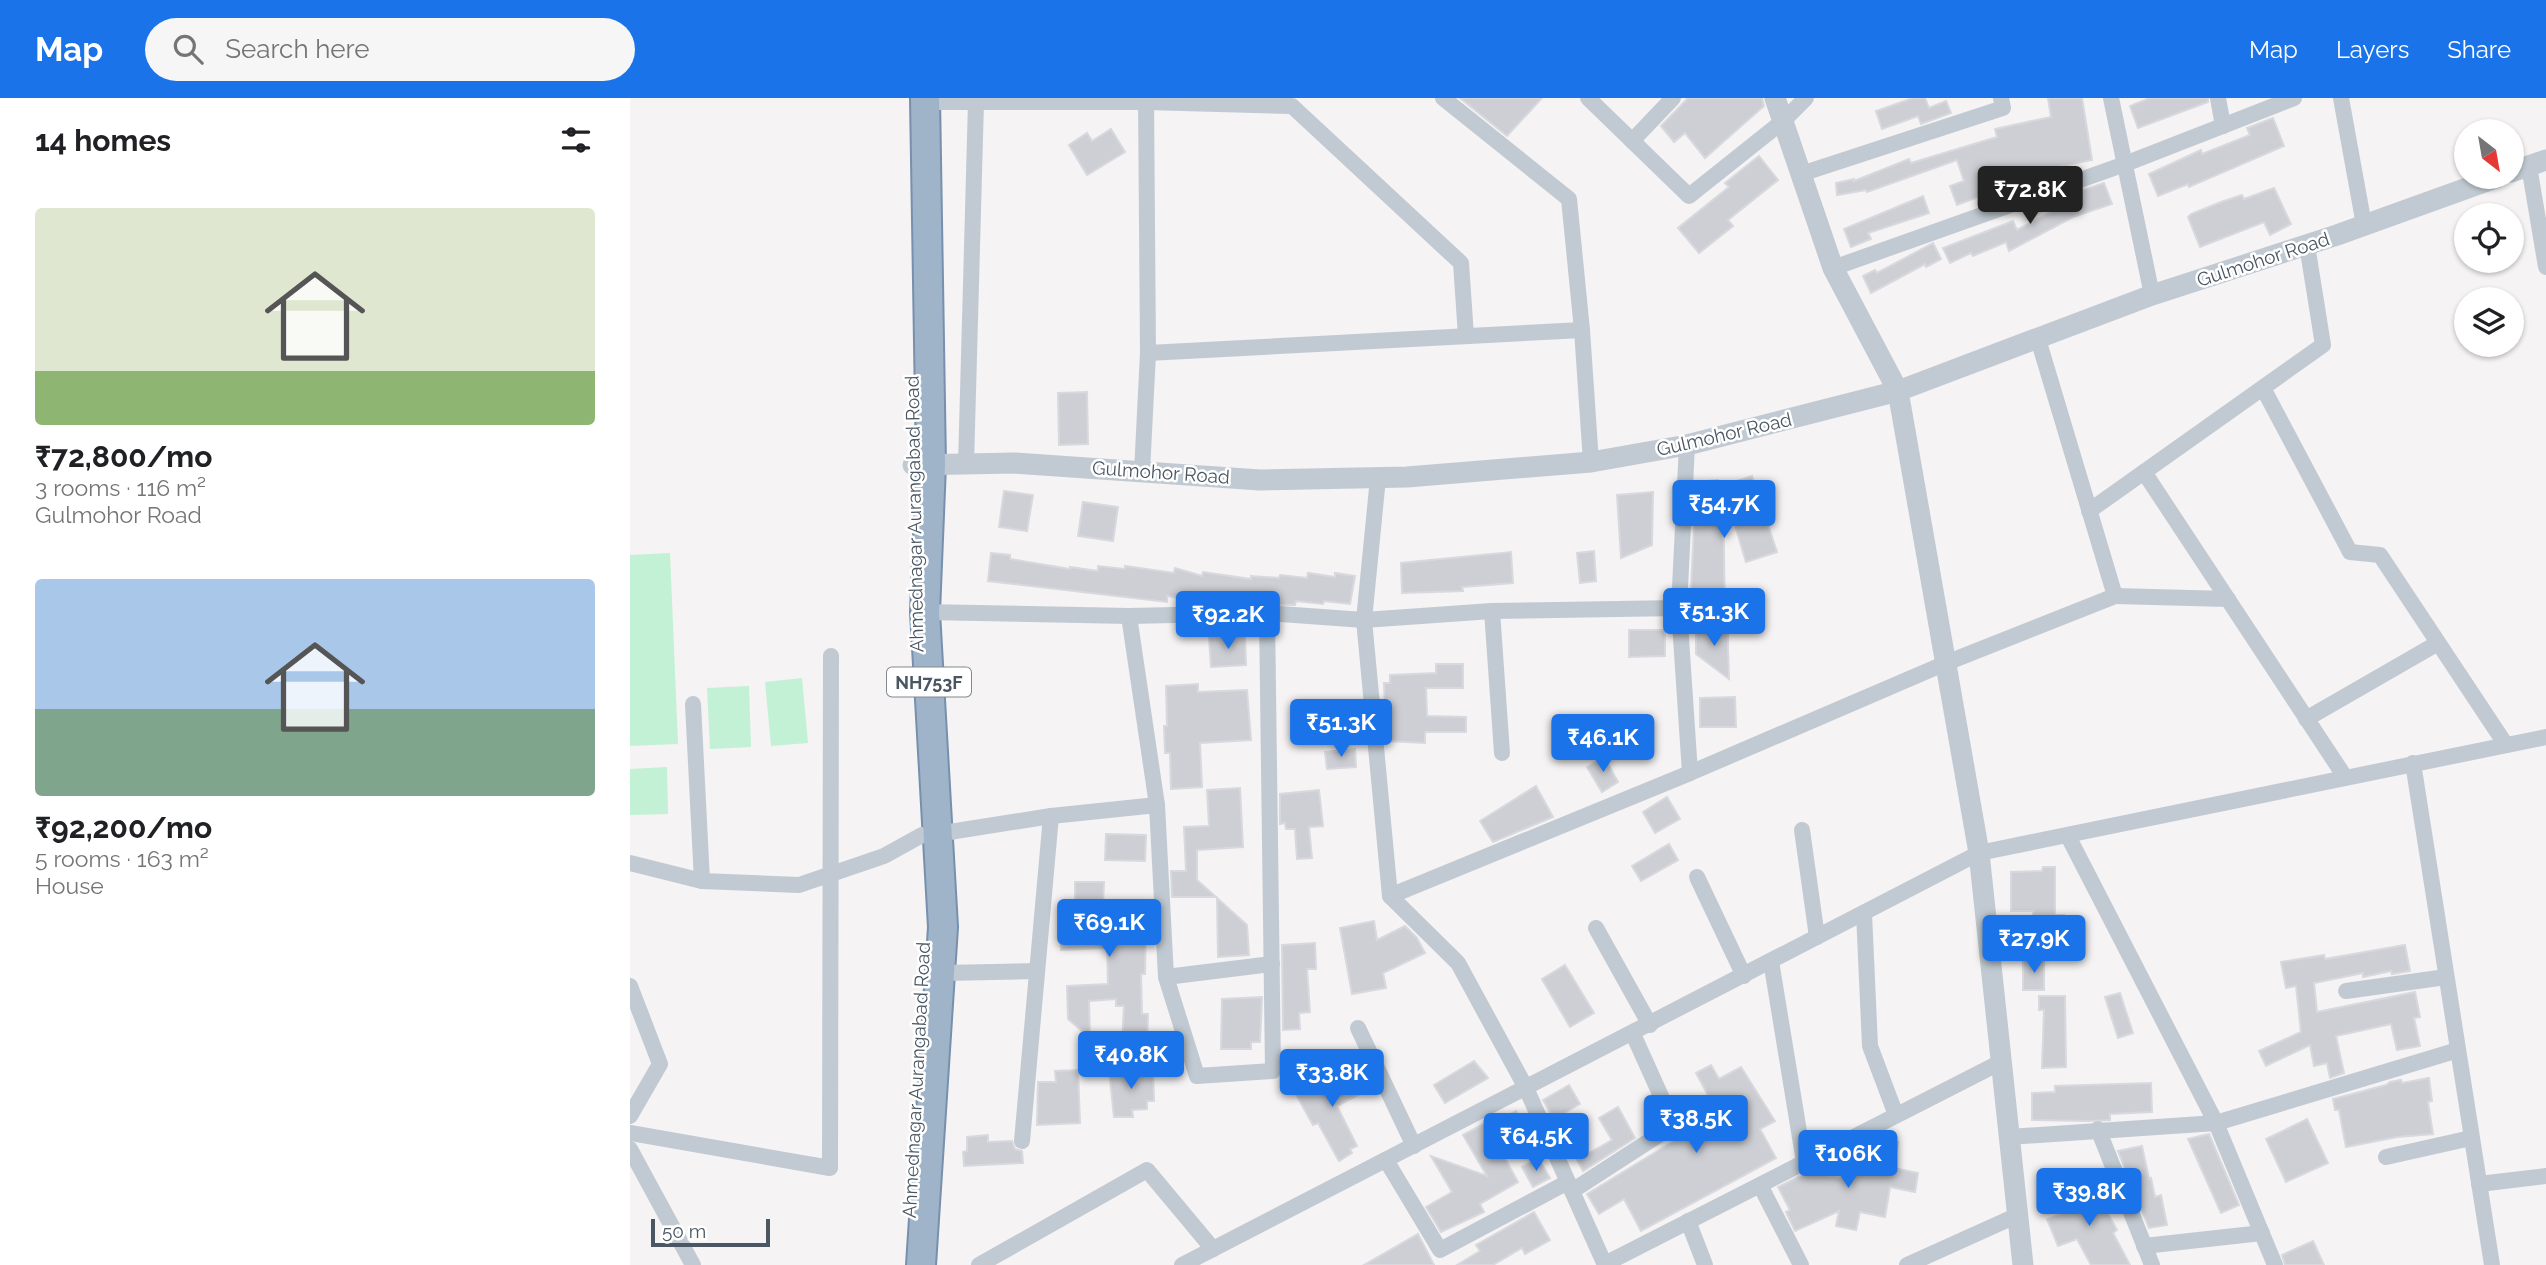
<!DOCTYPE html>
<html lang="en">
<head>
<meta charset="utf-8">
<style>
	:root { --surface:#fff; --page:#f6f6f6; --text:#202124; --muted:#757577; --accent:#1a73e8 }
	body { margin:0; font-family:Raleway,sans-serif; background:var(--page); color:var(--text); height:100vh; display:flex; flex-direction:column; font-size:26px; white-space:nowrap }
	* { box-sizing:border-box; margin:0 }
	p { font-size:23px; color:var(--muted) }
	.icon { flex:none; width:38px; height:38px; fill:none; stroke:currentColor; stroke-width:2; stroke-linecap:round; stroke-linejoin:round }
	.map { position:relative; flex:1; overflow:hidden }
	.side { display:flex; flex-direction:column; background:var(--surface); width:630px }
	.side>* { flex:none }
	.needle { width:46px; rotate:149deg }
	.tools { position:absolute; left:1824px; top:21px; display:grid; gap:14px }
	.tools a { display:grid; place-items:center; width:70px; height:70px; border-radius:50%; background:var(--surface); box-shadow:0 2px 5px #0004; font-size:35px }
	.scale { position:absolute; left:21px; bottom:18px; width:119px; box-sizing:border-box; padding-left:7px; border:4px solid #4a5661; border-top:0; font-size:19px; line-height:24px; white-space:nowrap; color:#4a5661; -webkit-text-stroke:5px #fff; paint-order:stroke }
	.price { position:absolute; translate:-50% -60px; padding:0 16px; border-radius:7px; background:var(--accent); color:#fff; font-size:23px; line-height:46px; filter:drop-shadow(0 2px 4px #0008) }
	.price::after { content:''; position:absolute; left:50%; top:42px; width:21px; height:16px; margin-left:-10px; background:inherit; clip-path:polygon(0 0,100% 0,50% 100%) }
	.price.on { background:#222; color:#fff }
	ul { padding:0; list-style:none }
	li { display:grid; align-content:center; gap:14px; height:371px; padding:0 35px }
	li span { display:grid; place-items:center; height:217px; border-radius:7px; color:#555 }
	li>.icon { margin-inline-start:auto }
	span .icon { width:126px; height:126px; fill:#fffc; stroke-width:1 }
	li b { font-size:30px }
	h2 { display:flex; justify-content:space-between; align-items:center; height:84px; padding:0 35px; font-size:30px }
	header { display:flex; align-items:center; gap:42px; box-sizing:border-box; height:98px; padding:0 35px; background:var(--accent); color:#fff }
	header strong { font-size:33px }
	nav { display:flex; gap:38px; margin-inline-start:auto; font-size:24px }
	.search { width:490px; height:63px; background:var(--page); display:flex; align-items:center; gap:18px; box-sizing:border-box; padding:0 24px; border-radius:38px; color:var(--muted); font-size:26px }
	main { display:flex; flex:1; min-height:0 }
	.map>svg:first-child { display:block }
	.green { fill:#c3f1d5 }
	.building { fill:#cdcfd5; stroke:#d7d9de; stroke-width:2 }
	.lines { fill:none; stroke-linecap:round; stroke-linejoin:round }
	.trunk-casing { stroke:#7690ad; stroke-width:32 }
	.minor { stroke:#c1cad2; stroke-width:16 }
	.tertiary { stroke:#c1cad2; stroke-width:21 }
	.trunk { stroke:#9fb4c9; stroke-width:28 }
	.labels { text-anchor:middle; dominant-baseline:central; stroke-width:5; stroke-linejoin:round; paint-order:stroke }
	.shield { fill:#fff; stroke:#808990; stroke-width:2 }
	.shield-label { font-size:18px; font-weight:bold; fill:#4a5661 }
	.street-label { font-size:19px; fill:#4a5661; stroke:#fff }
</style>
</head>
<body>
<header>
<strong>Map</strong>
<div class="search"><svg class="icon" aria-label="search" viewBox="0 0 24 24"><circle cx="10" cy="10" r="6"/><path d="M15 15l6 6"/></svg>Search here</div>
<nav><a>Map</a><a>Layers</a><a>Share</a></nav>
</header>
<main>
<section class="side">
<h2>14 homes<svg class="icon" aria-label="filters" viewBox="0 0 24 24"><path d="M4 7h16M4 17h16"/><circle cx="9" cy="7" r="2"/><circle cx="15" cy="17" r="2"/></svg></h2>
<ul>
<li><span style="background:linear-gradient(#dfe7d0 75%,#8fb573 0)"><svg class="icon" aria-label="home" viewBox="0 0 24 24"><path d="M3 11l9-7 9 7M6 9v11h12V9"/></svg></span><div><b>₹72,800/mo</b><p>3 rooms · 116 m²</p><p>Gulmohor Road</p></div></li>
<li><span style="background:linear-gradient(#a9c7e8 60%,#7fa58c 0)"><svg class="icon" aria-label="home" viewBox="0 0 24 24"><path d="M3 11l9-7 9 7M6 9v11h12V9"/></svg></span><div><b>₹92,200/mo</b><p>5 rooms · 163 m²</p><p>House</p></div></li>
</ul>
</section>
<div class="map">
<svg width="1916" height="1167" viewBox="0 0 1916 1167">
	<rect width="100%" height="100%" fill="#f5f3f3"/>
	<g class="green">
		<path d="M 40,455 L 48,646 L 0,648 L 0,457 Z"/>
		<path d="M 172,580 L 178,645 L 141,648 L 135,584 Z"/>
		<path d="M 119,588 L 121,649 L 80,651 L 77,590 Z"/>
		<path d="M 37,669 L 38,716 L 0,717 L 0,671 Z"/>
	</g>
	<g class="building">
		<path d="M 830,0 L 912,0 L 877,38 Z"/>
		<path d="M 1058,0 L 1132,0 L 1134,8 L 1075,60 L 1055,35 L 1044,44 L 1031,28 Z"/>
		<path d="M 1283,0 L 1295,0 L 1299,10 L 1316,3 L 1321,15 L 1291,26 L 1288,18 L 1252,31 L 1246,13 Z"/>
		<path d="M 1418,0 L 1452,0 L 1462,62 L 1427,69 L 1430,78 L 1383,93 L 1382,89 L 1357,99 L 1356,96 L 1327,107 L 1320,88 L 1334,83 L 1327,62 L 1237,94 L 1236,92 L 1207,97 L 1206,85 L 1224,81 L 1224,83 L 1279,61 L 1281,65 L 1367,39 L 1365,31 L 1421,19 Z"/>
		<path d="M 1520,0 L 1578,0 L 1578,4 L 1508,30 L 1500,8 Z"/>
		<path d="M 1643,20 L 1654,48 L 1559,89 L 1558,86 L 1528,98 L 1519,76 L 1571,52 L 1572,56 L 1620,37 L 1617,30 Z"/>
		<path d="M 481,31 L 495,54 L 457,77 L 439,47 L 457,35 L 462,43 Z"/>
		<path d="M 1129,58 L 1148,82 L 1098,122 L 1103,128 L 1069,155 L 1048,130 L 1099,89 L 1095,85 Z"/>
		<path d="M 1474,85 L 1482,106 L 1443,119 L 1379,153 L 1376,144 L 1343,158 L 1341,155 L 1320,165 L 1313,150 L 1383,123 L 1387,132 L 1449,99 L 1447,94 Z"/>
		<path d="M 1644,90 L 1661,126 L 1640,137 L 1634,124 L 1570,149 L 1558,119 L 1561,116 L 1591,104 L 1612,97 L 1614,101 Z"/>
		<path d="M 1293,98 L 1299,115 L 1238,135 L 1241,141 L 1221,149 L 1214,131 Z"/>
		<path d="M 1303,145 L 1311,161 L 1296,169 L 1295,166 L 1241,195 L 1233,178 L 1245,172 L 1247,175 Z"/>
		<path d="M 457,294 L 458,346 L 429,347 L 428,295 Z"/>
		<path d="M 1122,378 L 1147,454 L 1116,464 L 1093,388 L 1095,525 L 1060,514 L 1066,384 L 1088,382 L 1088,389 Z"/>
		<path d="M 374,393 L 403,397 L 397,433 L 369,429 Z"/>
		<path d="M 1023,394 L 1022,447 L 991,460 L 987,397 Z"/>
		<path d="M 453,404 L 488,409 L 483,443 L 448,438 Z"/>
		<path d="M 964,453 L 966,483 L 950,485 L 947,455 Z"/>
		<path d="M 881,454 L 883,485 L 832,489 L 833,493 L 772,495 L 771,465 Z"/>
		<path d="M 361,455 L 380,457 L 380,461 L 440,471 L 440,469 L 468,473 L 468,468 L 495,471 L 495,468 L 544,475 L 545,470 L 572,478 L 573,474 L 621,481 L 621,478 L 649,480 L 650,477 L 677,480 L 678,475 L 705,479 L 705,475 L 725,478 L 720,506 L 694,503 L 693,506 L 666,503 L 665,507 L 587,506 L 537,498 L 537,504 L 358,483 Z"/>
		<path d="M 1098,530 L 1098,550 L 1099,581 L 1066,556 L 1066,531 Z"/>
		<path d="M 999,532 L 1035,532 L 1035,558 L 999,559 Z"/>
		<path d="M 615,537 L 616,567 L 581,569 L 579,539 Z"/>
		<path d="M 806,566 L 833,566 L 833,590 L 796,590 L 797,618 L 836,619 L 836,634 L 795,634 L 795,645 L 756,643 L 754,585 L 760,585 L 760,577 L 806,575 Z"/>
		<path d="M 568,586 L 568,594 L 617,592 L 621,642 L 570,645 L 572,689 L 541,691 L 540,655 L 535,655 L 534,628 L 537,628 L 536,588 Z"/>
		<path d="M 1105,599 L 1106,629 L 1070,629 L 1070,600 Z"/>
		<path d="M 725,651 L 726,669 L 697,671 L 695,654 Z"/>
		<path d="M 974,659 L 988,684 L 972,694 L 957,669 Z"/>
		<path d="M 906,688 L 923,719 L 863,744 L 850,723 Z"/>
		<path d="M 610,690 L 613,749 L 567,752 L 567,782 L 586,799 L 542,799 L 541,773 L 556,773 L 554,729 L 579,728 L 577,692 Z"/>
		<path d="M 689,692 L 693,728 L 679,729 L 682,760 L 667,761 L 665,731 L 656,731 L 655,725 L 650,726 L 650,696 Z"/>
		<path d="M 1037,699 L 1050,721 L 1025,735 L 1013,714 Z"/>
		<path d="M 476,736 L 516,737 L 515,763 L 475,762 Z"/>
		<path d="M 1039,746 L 1048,762 L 1011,783 L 1002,768 Z"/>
		<path d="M 1413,769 L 1425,769 L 1425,817 L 1434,817 L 1435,845 L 1403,846 L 1403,813 L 1381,813 L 1381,774 L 1412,773 Z"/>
		<path d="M 445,784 L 474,784 L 473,807 L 504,807 L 504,811 L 516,811 L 515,876 L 511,876 L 512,916 L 518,916 L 517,946 L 492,945 L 494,908 L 486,908 L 486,901 L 459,903 L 460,940 L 438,921 L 437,888 L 478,886 L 477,850 L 431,852 L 430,829 L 435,829 L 435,820 L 445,820 Z"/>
		<path d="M 587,800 L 617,827 L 619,857 L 588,859 Z"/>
		<path d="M 744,823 L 747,842 L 775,828 L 787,840 L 795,855 L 753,875 L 756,890 L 722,896 L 710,830 Z"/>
		<path d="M 685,845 L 686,871 L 677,871 L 680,914 L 669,915 L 670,931 L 653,932 L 652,847 Z"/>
		<path d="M 1775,847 L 1780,873 L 1762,876 L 1761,873 L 1733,879 L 1733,875 L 1684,885 L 1687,914 L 1785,894 L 1790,919 L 1784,920 L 1790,948 L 1767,952 L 1761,926 L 1706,938 L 1714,975 L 1700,980 L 1697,965 L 1684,968 L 1680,947 L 1636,968 L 1629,953 L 1671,934 L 1666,888 L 1656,890 L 1651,864 L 1694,857 L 1695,861 Z"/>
		<rect x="1393" y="862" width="21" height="30"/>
		<path d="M 935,867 L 964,915 L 940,929 L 912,881 Z"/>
		<path d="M 1490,895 L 1503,935 L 1488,940 L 1475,899 Z"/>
		<path d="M 1409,898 L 1435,898 L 1436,969 L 1412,970 L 1414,912 L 1409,912 Z"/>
		<path d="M 632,899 L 630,944 L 621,944 L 621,951 L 591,951 L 592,901 Z"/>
		<path d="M 844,963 L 858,980 L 815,1005 L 804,987 Z"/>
		<path d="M 1081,967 L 1089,981 L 1111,969 L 1145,1023 L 1130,1031 L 1146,1060 L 1011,1133 L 994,1101 L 969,1116 L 957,1096 L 1088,1016 L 1066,975 Z"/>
		<path d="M 523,971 L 524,1003 L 517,1003 L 517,1011 L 502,1012 L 503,1019 L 484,1019 L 479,972 Z"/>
		<path d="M 725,971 L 737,992 L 707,1008 L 727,1048 L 720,1051 L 722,1055 L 709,1063 L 688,1025 L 683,1027 L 664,993 L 694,979 L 698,986 Z"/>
		<path d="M 448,972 L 450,1025 L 407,1027 L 408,984 L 426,984 L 425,973 Z"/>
		<path d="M 1799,980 L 1802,1003 L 1798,1004 L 1803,1036 L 1767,1039 L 1716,1049 L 1709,1012 L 1705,1012 L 1703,1001 L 1756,987 L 1760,984 L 1771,982 L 1772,985 Z"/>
		<path d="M 1521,985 L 1522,1014 L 1480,1016 L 1480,1022 L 1459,1023 L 1402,1022 L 1402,995 L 1425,994 L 1425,988 Z"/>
		<path d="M 939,987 L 950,1006 L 924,1021 L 913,1002 Z"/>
		<path d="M 988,1009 L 1005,1040 L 953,1073 L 947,1062 L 982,1042 L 969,1020 Z"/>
		<path d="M 886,1013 L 899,1036 L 871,1053 L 888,1084 L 850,1106 L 854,1114 L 811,1134 L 796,1109 L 822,1094 L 801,1058 L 857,1078 L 833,1037 L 855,1025 L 857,1029 Z"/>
		<path d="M 1677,1021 L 1698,1065 L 1656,1084 L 1636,1041 Z"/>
		<path d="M 1579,1036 L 1609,1107 L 1591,1115 L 1558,1041 Z"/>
		<path d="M 358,1037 L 358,1044 L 382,1043 L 385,1051 L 392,1053 L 393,1065 L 334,1068 L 333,1054 L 337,1053 L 337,1039 Z"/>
		<path d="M 1250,1041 L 1268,1044 L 1264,1070 L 1288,1075 L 1285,1094 L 1260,1089 L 1255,1119 L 1230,1114 L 1226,1132 L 1206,1128 L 1209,1113 L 1165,1133 L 1156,1114 L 1160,1112 L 1148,1089 L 1178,1074 L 1214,1081 L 1219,1056 L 1246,1061 Z"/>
		<path d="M 1512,1048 L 1519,1081 L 1521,1080 L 1525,1099 L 1531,1097 L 1537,1127 L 1519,1130 L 1488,1053 Z"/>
		<path d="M 908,1060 L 920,1080 L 903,1089 L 892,1069 Z"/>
		<path d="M 1460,1083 L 1487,1132 L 1483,1135 L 1500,1167 L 1461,1167 L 1447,1141 L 1428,1148 L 1417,1121 L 1443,1112 L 1435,1096 Z"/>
		<path d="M 904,1114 L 920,1142 L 895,1156 L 892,1150 L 863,1167 L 827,1167 L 850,1153 L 846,1147 Z"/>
		<path d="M 788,1136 L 804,1167 L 734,1167 Z"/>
		<path d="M 1683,1143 L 1694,1167 L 1655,1167 L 1652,1157 Z"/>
	</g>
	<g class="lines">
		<g class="trunk-casing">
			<path id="trunk" d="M 291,1167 L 313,829 L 295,514 L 301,367 L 295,0"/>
		</g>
		<g class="minor">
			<path d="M 813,0 L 939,101 L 952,232 L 961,364"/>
			<path d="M 958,0 L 1059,98 L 1153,23 L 1176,0"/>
			<path d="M 1481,0 L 1522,197"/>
			<path d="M 1588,0 L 1593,28"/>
			<path d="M 1711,0 L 1734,127"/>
			<path d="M 295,4 L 516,4 L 662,8 L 831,165 L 836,238"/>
			<path d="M 1002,43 L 1043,0"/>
			<path d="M 1899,68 L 1916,169"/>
			<path d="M 1171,76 L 1373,10 L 1371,0"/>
			<path d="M 1203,170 L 1495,66 L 1664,0"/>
			<path d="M 518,255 L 952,232"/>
			<path d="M 1633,290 L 1720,454 L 1750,457 L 1876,647"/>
			<path d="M 1057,347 L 1049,510 L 1060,675 L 1316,565 L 1485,498 L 1408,241"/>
			<path d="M 336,367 L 346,4"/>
			<path d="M 512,374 L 518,255 L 516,0"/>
			<path d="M 1514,374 L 1715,679"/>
			<path d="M 748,380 L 734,522 L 760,798 L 1060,675"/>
			<path d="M 1459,413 L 1693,247 L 1677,147"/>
			<path d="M 1485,498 L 1598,501"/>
			<path d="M 862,513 L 872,655"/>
			<path d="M 295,514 L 499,518 L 637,515 L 734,522 L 862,513 L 1049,510"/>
			<path d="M 499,518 L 527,707 L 536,879 L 567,978 L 643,973 L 637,515"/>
			<path d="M 63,606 L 72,783"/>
			<path d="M 1676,621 L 1808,545"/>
			<path d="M 1783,665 L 1862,1167"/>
			<path d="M 1172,732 L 1187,839"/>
			<path d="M 307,736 L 421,718 L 527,707"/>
			<path d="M 1438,738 L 1586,1025 L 1645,1167"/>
			<path d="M 0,765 L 72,783 L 169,787 L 254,758 L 292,737"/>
			<path d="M 1067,779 L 1114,878"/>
			<path d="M 760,798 L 828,865 L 896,990 L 975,1167"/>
			<path d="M 1234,815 L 1240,948 L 1266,1017"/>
			<path d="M 966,830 L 1020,927"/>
			<path d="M 1141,863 L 1174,1064"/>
			<path d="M 312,875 L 407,873"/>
			<path d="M 536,879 L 642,866"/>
			<path d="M 0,888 L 30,966 L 0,1018"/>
			<path d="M 1716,893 L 1816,879"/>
			<path d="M 728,930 L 784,1048"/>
			<path d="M 1468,1031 L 1522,1167"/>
			<path d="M 0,1035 L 200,1070 L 201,558"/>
			<path d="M 1379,1039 L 1586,1025 L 1828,952"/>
			<path d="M 392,1043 L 421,718"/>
			<path d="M 0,1051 L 63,1167"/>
			<path d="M 1756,1059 L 1841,1040"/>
			<path d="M 756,1062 L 810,1152 L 938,1084"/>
			<path d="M 1849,1086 L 1916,1078"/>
			<path d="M 1130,1087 L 1171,1167"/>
			<path d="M 942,1093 L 1044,1027 L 1003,936"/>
			<path d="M 1058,1123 L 1075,1167"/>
			<path d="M 1514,1148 L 1632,1135"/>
			<path d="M 975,1166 L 1371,964"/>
			<path d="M 349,1167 L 517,1072 L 583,1151"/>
			<path d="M 552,1167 L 1349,755 L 1916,639"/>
			<path d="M 1277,1167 L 1388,1117"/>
		</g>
		<g class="tertiary">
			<path d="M 1145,0 L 1203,170 L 1268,293 L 1349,755 L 1393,1167"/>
			<path d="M 1881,74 L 1916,62"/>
			<path d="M 283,367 L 384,365 L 630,382 L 777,379 L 961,364 L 1057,347 L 1268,293 L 1522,197 L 1707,137 L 1868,79"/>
		</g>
		<use href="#trunk" class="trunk"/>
	</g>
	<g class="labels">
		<rect class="shield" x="257" y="569.5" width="84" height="29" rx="5"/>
		<g class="shield-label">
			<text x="299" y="584">NH753F</text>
		</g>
		<g class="street-label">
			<text transform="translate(1633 161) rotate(-18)">Gulmohor Road</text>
			<text transform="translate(1094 336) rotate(-13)">Gulmohor Road</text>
			<text transform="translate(531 374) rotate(4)">Gulmohor Road</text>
			<text transform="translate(284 416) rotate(-91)">Ahmednagar Aurangabad Road</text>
			<text transform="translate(286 982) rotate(-87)">Ahmednagar Aurangabad Road</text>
		</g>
	</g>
</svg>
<div class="tools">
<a><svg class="needle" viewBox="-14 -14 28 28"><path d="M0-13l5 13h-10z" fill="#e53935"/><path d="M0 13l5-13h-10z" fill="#757577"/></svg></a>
<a><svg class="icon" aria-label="locate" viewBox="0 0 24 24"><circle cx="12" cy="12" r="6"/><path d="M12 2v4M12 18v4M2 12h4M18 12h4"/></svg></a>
<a><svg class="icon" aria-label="layers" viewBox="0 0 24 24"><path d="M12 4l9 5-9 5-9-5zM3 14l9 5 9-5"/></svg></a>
</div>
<div class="scale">50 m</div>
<b class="price on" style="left:1400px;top:128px">₹72.8K</b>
<b class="price" style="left:1094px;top:442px">₹54.7K</b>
<b class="price" style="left:1084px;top:550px">₹51.3K</b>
<b class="price" style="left:598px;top:553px">₹92.2K</b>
<b class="price" style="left:711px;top:661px">₹51.3K</b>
<b class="price" style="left:973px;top:676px">₹46.1K</b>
<b class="price" style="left:479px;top:861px">₹69.1K</b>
<b class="price" style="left:1404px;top:877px">₹27.9K</b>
<b class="price" style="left:501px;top:993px">₹40.8K</b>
<b class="price" style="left:702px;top:1011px">₹33.8K</b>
<b class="price" style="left:1066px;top:1057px">₹38.5K</b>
<b class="price" style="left:906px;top:1075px">₹64.5K</b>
<b class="price" style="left:1218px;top:1092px">₹106K</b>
<b class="price" style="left:1459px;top:1130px">₹39.8K</b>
</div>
</main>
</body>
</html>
